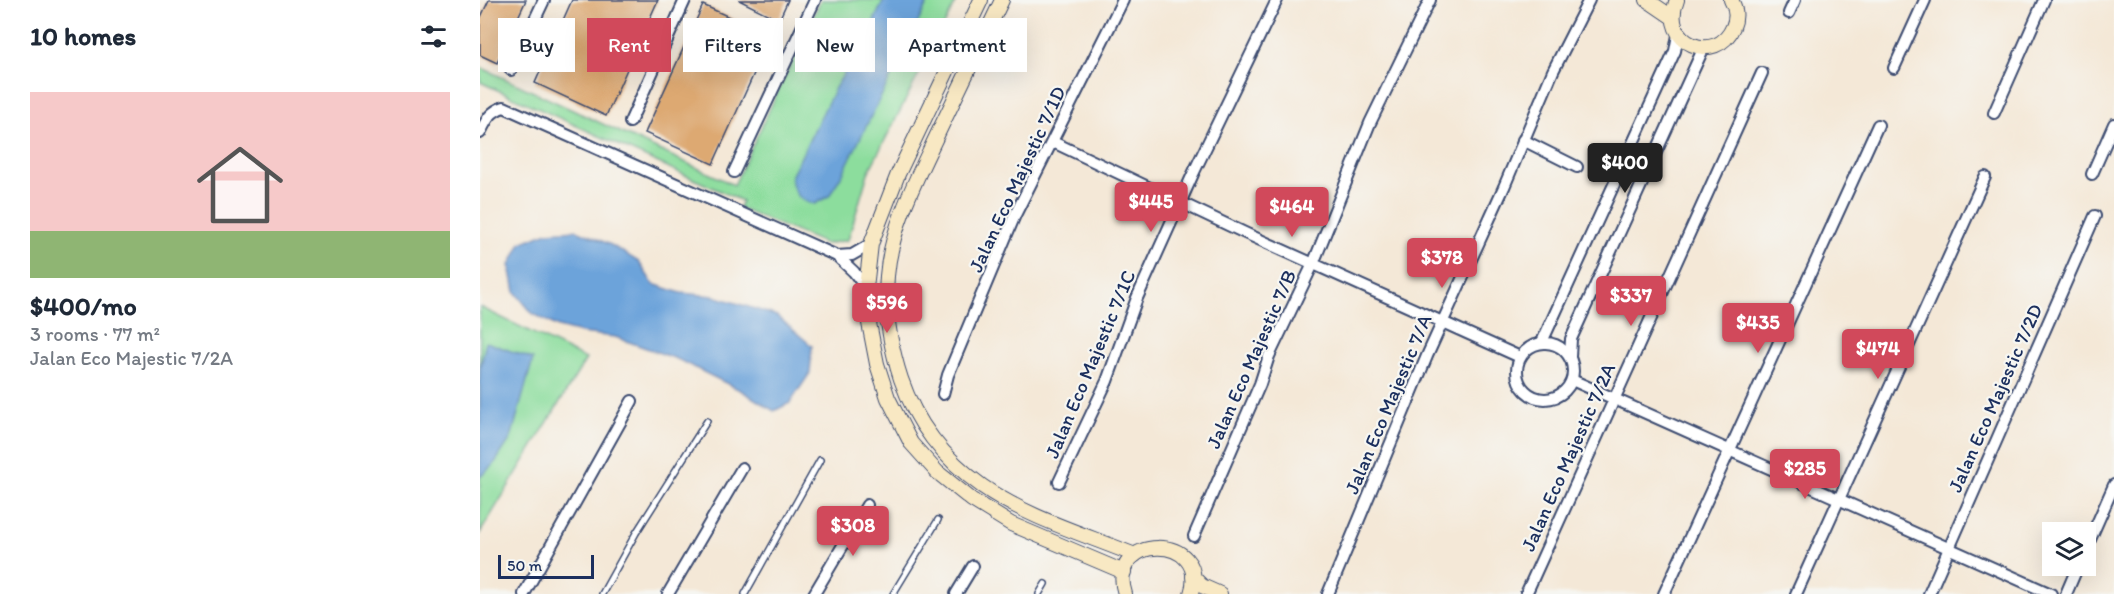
<!DOCTYPE html>
<html lang="en">
<head>
<meta charset="utf-8">
<style>
	:root { --surface:#fff; --page:#f2f2f3; --text:#1f2937; --muted:#747a83; --line:#e0e1e3; --accent:#d1495b }
	body { margin:0; font-family:Itim,sans-serif; background:var(--page); color:var(--text); height:100vh; display:flex; flex-direction:column; font-size:22px; white-space:nowrap }
	* { box-sizing:border-box; margin:0 }
	p { font-size:20px; color:var(--muted) }
	.icon { flex:none; width:33px; height:33px; fill:none; stroke:currentColor; stroke-width:2; stroke-linecap:round; stroke-linejoin:round }
	.map { position:relative; flex:1; overflow:hidden }
	.panel { display:flex; flex-direction:column; background:var(--surface); width:480px }
	.panel>* { flex:none }
	.guide { position:absolute; left:18px; top:18px; width:570px; height:54px; display:flex; gap:12px }
	.controls { position:absolute; left:1562px; top:522px; display:grid; gap:12px }
	.controls a { display:grid; place-items:center; width:54px; height:54px; border-radius:0px; background:var(--surface); box-shadow:0 6px 24px #0002; font-size:30px }
	.scale { position:absolute; left:18px; bottom:15px; width:96px; box-sizing:border-box; padding-left:6px; border:3px solid #1b2f5e; border-top:0; font-size:16px; line-height:21px; white-space:nowrap; color:#1b2f5e; -webkit-text-stroke:4px #f6f6f2; paint-order:stroke }
	.price { position:absolute; translate:-50% -51px; padding:0 14px; border-radius:6px; background:var(--accent); color:#fff; font-size:20px; line-height:39px; filter:drop-shadow(0 2px 3px #0008) }
	.price::after { content:''; position:absolute; left:50%; top:36px; width:18px; height:14px; margin-left:-9px; background:inherit; clip-path:polygon(0 0,100% 0,50% 100%) }
	.price.on { background:#222; color:#fff }
	ul { padding:0; list-style:none }
	li { display:grid; align-content:center; gap:12px; height:318px; padding:0 30px }
	li+li { border-top:2px solid var(--line) }
	li span { display:grid; place-items:center; height:186px; border-radius:0px; color:#555 }
	li>.icon { margin-inline-start:auto }
	span .icon { width:108px; height:108px; fill:#fffc; stroke-width:1 }
	li b { font-size:26px }
	h2 { display:flex; justify-content:space-between; align-items:center; height:72px; padding:0 30px; font-size:26px }
	.chip { padding:0 21px; border-radius:0px; background:var(--surface); box-shadow:0 6px 24px #0002; font-size:21px; line-height:54px }
	.chip.on { background:var(--accent); color:#fff }
	main { display:flex; flex:1; min-height:0 }
	.map>svg:first-child { display:block }
	.green { fill:#8cdd9d; stroke:#54867e; stroke-width:1.5 }
	.water { fill:#6ca3da; stroke:#44699c; stroke-width:1.5 }
	.building { fill:#dda972 }
	.lines { fill:none; stroke-linecap:round; stroke-linejoin:round }
	.lane-casing { stroke:#3c4b70; stroke-width:8 }
	.street-casing { stroke:#3c4b70; stroke-width:14 }
	.secondary-casing { stroke:#3c4b70; stroke-width:16 }
	.lane { stroke:#fff; stroke-width:5 }
	.street { stroke:#fff; stroke-width:10 }
	.secondary { stroke:#f8e8c3; stroke-width:14 }
	.labels { text-anchor:middle; dominant-baseline:central; stroke-width:4.5; stroke-linejoin:round; paint-order:stroke }
	.street-label { font-size:20px; fill:#1b2f5e; stroke:#f6f6f2 }
</style>
</head>
<body>
<main>
<section class="panel">
<h2>10 homes<svg class="icon" aria-label="filters" viewBox="0 0 24 24"><path d="M4 7h16M4 17h16"/><circle cx="9" cy="7" r="2"/><circle cx="15" cy="17" r="2"/></svg></h2>
<ul>
<li><span style="background:linear-gradient(#f6c9c9 75%,#8fb573 0)"><svg class="icon" aria-label="home" viewBox="0 0 24 24"><path d="M3 11l9-7 9 7M6 9v11h12V9"/></svg></span><div><b>$400/mo</b><p>3 rooms · 77 m²</p><p>Jalan Eco Majestic 7/2A</p></div></li>
</ul>
</section>
<div class="map">
<svg width="1634" height="594" viewBox="0 0 1634 594">
	<rect width="100%" height="100%" fill="#f6f6f2"/>
	<filter id="ink" filterUnits="userSpaceOnUse"><feTurbulence type="fractalNoise" baseFrequency=".0167" numOctaves="2"/><feDisplacementMap in="SourceGraphic" scale="12" xChannelSelector="R" yChannelSelector="G"/><feConvolveMatrix kernelMatrix="1 2 1 2 8 2 1 2 1" color-interpolation-filters="sRGB"/></filter>
	<filter id="wash" filterUnits="userSpaceOnUse"><feTurbulence type="fractalNoise" baseFrequency=".008" numOctaves="4" result="noise"/><feDisplacementMap in="SourceGraphic" scale="24" xChannelSelector="R" yChannelSelector="G"/><feGaussianBlur stdDeviation="1.35" result="paint"/><feColorMatrix in="noise" values="0 0 0 0 0 0 0 0 0 0 0 0 0 0 0 0 0 1.4 0 .05"/><feComposite in="paint" operator="in"/></filter>
	<g filter="url(#wash)">
		<rect width="100%" height="100%" fill="#f4e8d7"/>
		<g class="green">
			<path d="M 341,0 L 477,0 L 388,173 L 368,240 L 346,244 L 259,208 L 262,201 L 0,82 L 0,67 L 254,185 Z"/>
			<path d="M 0,307 L 106,359 L 0,533 Z"/>
		</g>
		<g class="water">
			<path d="M 404,0 L 449,0 L 363,173 L 349,196 L 335,204 C 319,201 313,193 311,177 L 355,88 L 382,45 Z"/>
			<path d="M 97,230 L 131,245 L 159,262 L 173,284 L 201,293 L 234,296 L 297,316 L 332,346 L 330,373 L 310,403 L 294,411 L 262,391 L 197,359 L 135,337 L 101,333 L 78,327 L 52,313 L 35,292 L 30,265 L 41,243 L 67,232 Z"/>
			<path d="M 6,342 L 53,359 L 31,438 L 14,464 L 0,477 L 0,369 Z"/>
		</g>
		<g id="blocks">
			<g class="building">
				<path d="M 9,0 L 46,0 L 17,63 L 0,55 L 0,19 Z"/>
				<path d="M 92,0 L 178,0 L 126,116 L 55,83 Z"/>
				<path d="M 259,0 L 308,0 L 299,20 Z"/>
				<path d="M 223,5 L 291,36 L 233,164 L 165,133 Z"/>
			</g>
		</g>
	</g>
	<g filter="url(#ink)">
		<use href="#blocks" fill-opacity="0" stroke="#3c4b70" stroke-width="1.5"/>
		<g class="lines">
			<g class="lane-casing">
				<g id="lane">
					<path d="M 122,594 L 156,533 L 227,421"/>
					<path d="M 265,594 L 340,460"/>
					<path d="M 413,594 L 458,520"/>
					<path d="M 559,594 L 565,584"/>
				</g>
			</g>
			<g class="street-casing">
				<g id="street">
					<path d="M 1309,13 L 1315,0"/>
					<path d="M 1414,68 L 1445,0"/>
					<path d="M 31,70 L 64,0"/>
					<path d="M 1514,113 L 1564,0"/>
					<path d="M 150,122 L 205,0"/>
					<path d="M 0,133 C 6,121 10,111 24,107 L 357,256 L 374,272 L 386,288"/>
					<path d="M 1043,140 L 1097,167"/>
					<path d="M 573,142 L 767,234 L 1040,357"/>
					<path d="M 254,172 L 335,0"/>
					<path d="M 1612,174 L 1634,124"/>
					<path d="M 357,256 L 372,255 L 391,244"/>
					<path d="M 1062,342 L 1195,51 L 1198,35"/>
					<circle cx="1065" cy="371" r="28"/>
					<path d="M 1090,357 L 1091,339 L 1224,47"/>
					<path d="M 1092,380 L 1571,594"/>
					<path d="M 463,394 L 468,375 L 535,215 L 643,0"/>
					<path d="M 579,482 L 627,381 L 657,298 L 713,174 L 797,0"/>
					<path d="M 714,536 L 780,384 L 789,356 L 833,264 L 890,123 L 950,0"/>
					<path d="M 1605,551 L 1634,485"/>
					<path d="M 44,594 L 152,401"/>
					<path d="M 188,594 L 262,468"/>
					<path d="M 334,594 L 387,505"/>
					<path d="M 476,594 L 493,566"/>
					<path d="M 848,594 L 947,356 L 1024,187 L 1073,71 L 1109,0"/>
					<path d="M 1046,594 L 1282,73"/>
					<path d="M 1184,594 L 1398,125"/>
					<path d="M 1316,594 L 1505,177"/>
					<path d="M 1449,594 L 1615,216"/>
					<path d="M 1586,594 L 1598,566"/>
				</g>
			</g>
			<g class="secondary-casing">
				<g id="secondary">
					<path d="M 501,0 L 418,174 L 391,244 L 386,288 L 389,323 L 397,364 L 408,398 L 431,443 L 457,472 L 492,500 L 531,524 L 644,572"/>
					<path d="M 522,0 C 501,44 480,88 459,131 C 438,176 411,226 407,276 C 404,312 410,345 421,379 C 436,423 464,459 502,486 C 548,518 604,534 655,555"/>
					<path d="M 1167,0 L 1192,17"/>
					<path d="M 1197,0 C 1179,44 1237,66 1253,27 C 1257,18 1256,8 1251,0"/>
					<path d="M 713,577 L 722,586 L 740,594"/>
					<path d="M 645,594 C 625,533 731,532 711,594"/>
				</g>
			</g>
			<use href="#lane" class="lane"/>
			<use href="#street" class="street"/>
			<use href="#secondary" class="secondary"/>
		</g>
	</g>
	<g class="labels">
		<g class="street-label">
			<text transform="translate(537 179) rotate(-65)">Jalan Eco Majestic 7/1D</text>
			<text transform="translate(771 359) rotate(-66)">Jalan Eco Majestic 7/B</text>
			<text transform="translate(610 364) rotate(-67)">Jalan Eco Majestic 7/1C</text>
			<text transform="translate(1515 398) rotate(-66)">Jalan Eco Majestic 7/2D</text>
			<text transform="translate(908 404) rotate(-67)">Jalan Eco Majestic 7/A</text>
			<text transform="translate(1088 457) rotate(-66)">Jalan Eco Majestic 7/2A</text>
		</g>
	</g>
</svg>
<div class="controls">
<a><svg class="icon" aria-label="layers" viewBox="0 0 24 24"><path d="M12 4l9 5-9 5-9-5zM3 14l9 5 9-5"/></svg></a>
</div>
<div class="scale">50 m</div>
<b class="price on" style="left:1145px;top:194px">$400</b>
<b class="price" style="left:671px;top:233px">$445</b>
<b class="price" style="left:812px;top:238px">$464</b>
<b class="price" style="left:962px;top:289px">$378</b>
<b class="price" style="left:1151px;top:327px">$337</b>
<b class="price" style="left:407px;top:334px">$596</b>
<b class="price" style="left:1278px;top:354px">$435</b>
<b class="price" style="left:1398px;top:380px">$474</b>
<b class="price" style="left:1325px;top:500px">$285</b>
<b class="price" style="left:373px;top:557px">$308</b>
<div class="guide">
<a class="chip">Buy</a>
<a class="chip on">Rent</a>
<a class="chip">Filters</a>
<a class="chip">New</a>
<a class="chip">Apartment</a>
</div>
</div>
</main>
</body>
</html>
